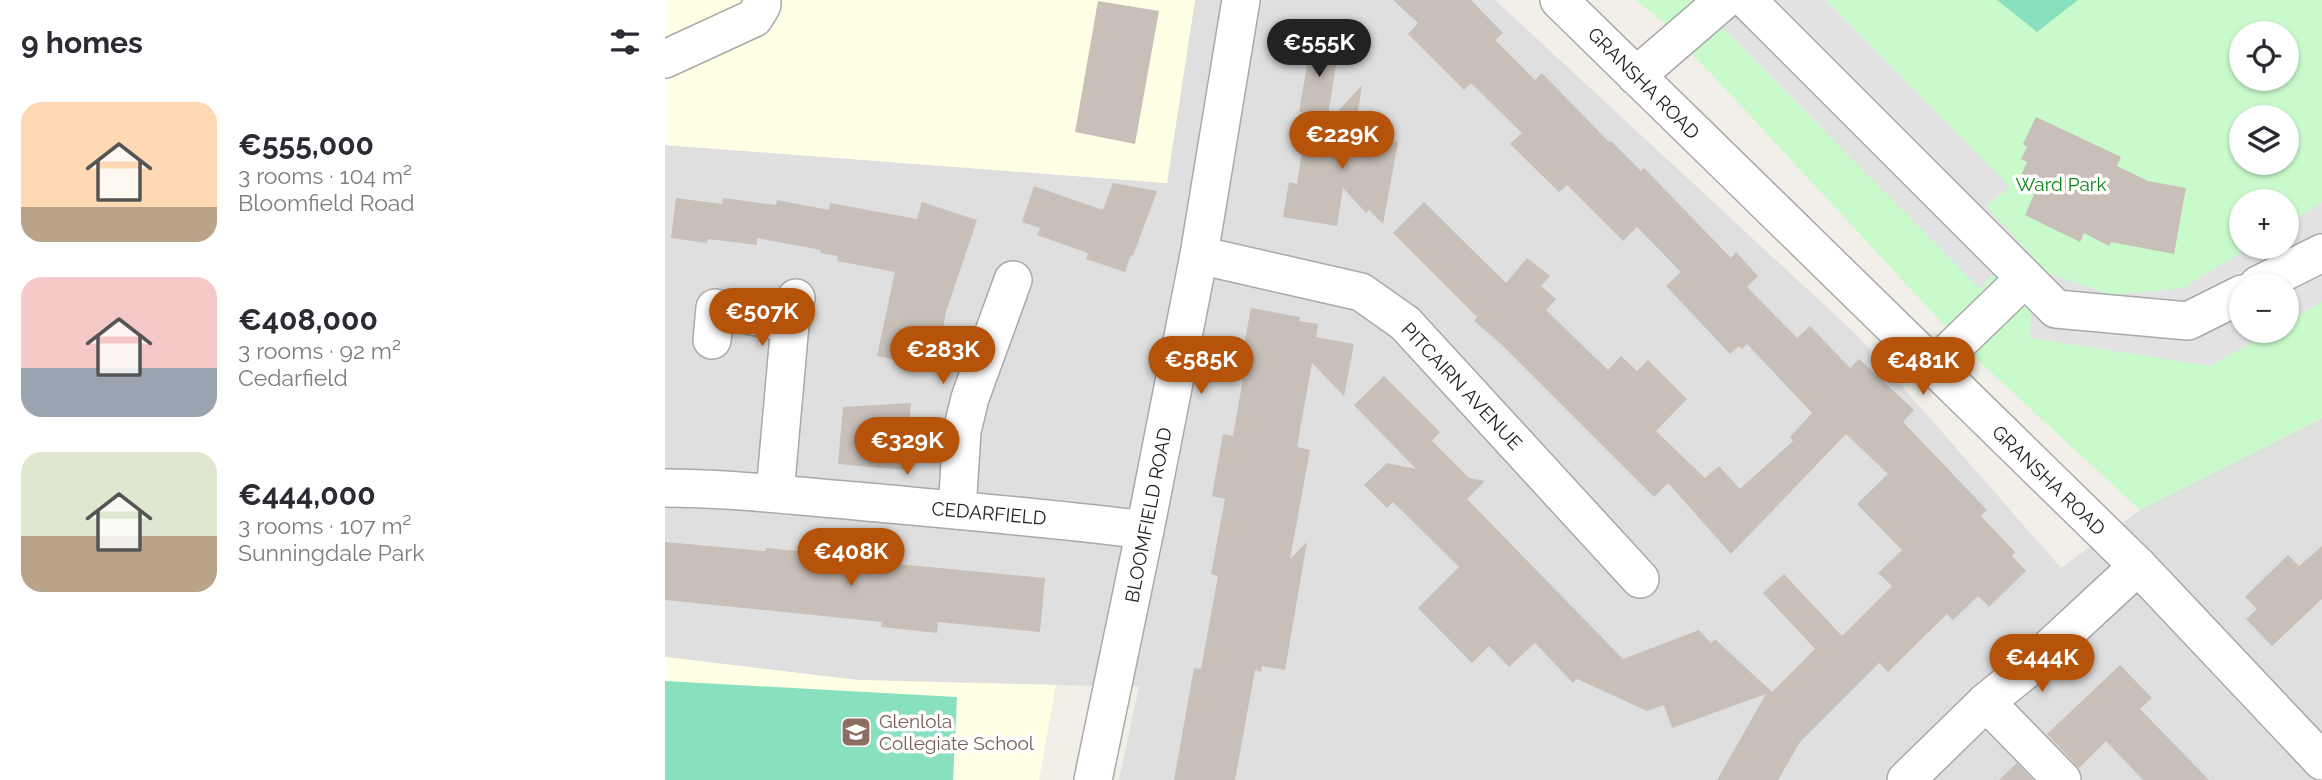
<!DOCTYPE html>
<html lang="en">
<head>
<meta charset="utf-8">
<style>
	:root { --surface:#fff; --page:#f7f7f7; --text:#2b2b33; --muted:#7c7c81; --accent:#b45309 }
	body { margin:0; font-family:Raleway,sans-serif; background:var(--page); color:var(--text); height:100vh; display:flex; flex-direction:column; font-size:26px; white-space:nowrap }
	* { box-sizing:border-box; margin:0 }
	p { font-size:23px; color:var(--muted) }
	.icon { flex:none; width:38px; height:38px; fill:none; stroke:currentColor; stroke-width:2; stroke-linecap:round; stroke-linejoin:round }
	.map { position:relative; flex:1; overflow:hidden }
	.drawer { display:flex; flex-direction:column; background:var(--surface); width:665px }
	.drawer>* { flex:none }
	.fabs { position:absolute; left:1564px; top:21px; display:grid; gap:14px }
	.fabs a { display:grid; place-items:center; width:70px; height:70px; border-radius:50%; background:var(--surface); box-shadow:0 2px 5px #0004; font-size:35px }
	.price { position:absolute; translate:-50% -60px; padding:0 16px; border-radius:24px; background:var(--accent); color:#fff; font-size:23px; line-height:46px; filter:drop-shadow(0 2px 4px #0008) }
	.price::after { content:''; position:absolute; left:50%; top:42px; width:21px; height:16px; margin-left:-10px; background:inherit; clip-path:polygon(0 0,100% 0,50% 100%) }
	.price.current { background:#222; color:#fff }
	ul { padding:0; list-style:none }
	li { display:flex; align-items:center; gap:21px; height:175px; padding:0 21px }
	li span { display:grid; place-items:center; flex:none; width:196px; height:140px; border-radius:21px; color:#555 }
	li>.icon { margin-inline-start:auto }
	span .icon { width:84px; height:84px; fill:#fffc; stroke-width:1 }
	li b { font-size:30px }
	h2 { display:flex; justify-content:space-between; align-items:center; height:84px; padding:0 21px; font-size:30px }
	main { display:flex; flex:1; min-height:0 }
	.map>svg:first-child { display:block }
	.residential { fill:#e0dfdf }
	.education { fill:#ffffe5 }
	.park { fill:#c8facc; fill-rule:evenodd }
	.pitch { fill:#88e0be }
	.parking { fill:#e2e2e2 }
	.building { fill:#c7bfb8 }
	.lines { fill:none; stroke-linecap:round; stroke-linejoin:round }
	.minor-casing { stroke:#a9a9a9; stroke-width:40 }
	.minor { stroke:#fff; stroke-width:37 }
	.labels { text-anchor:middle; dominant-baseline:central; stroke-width:7; stroke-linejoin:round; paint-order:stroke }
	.street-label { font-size:19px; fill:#222; stroke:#fff }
	.park-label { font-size:19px; fill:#0c8416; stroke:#fff }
	.education-label { font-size:19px; fill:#785e54; stroke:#fff; text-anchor:start }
</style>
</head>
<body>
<main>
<section class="drawer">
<h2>9 homes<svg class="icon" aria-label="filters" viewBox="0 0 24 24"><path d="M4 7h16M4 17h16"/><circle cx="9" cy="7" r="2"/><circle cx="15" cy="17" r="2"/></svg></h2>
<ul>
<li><span style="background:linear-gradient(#ffd9b3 75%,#b9a48a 0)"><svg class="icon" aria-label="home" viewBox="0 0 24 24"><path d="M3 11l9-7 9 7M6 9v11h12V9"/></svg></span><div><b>€555,000</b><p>3 rooms · 104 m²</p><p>Bloomfield Road</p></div></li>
<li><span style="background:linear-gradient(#f6c9c9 65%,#9aa5b1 0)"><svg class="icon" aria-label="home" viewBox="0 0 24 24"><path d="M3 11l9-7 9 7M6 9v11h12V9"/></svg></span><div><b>€408,000</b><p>3 rooms · 92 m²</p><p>Cedarfield</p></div></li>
<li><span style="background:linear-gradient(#dfe7d0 60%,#b9a48a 0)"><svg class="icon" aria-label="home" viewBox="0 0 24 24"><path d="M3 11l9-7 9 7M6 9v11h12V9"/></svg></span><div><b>€444,000</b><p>3 rooms · 107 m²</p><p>Sunningdale Park</p></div></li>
</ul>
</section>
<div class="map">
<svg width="1657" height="780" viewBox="0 0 1657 780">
	<rect width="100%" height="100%" fill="#f2efe9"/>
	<path class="residential" d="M 530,0 L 830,0 L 1193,336 L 1396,568 L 1475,510 L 1657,418 L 1657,780 L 454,780 L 474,687 L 192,680 L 0,657 L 0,145 L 501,183 Z"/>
	<g class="education">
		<path d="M 0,0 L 530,0 L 502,183 L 0,145 Z"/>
		<path d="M 0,657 L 192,680 L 391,685 L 374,780 L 0,780 Z"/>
	</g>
	<path class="park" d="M 971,0 L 1657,0 L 1657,418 L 1475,510 L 1305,353 L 999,23 ZM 1577,33 L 1622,33 L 1622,79 L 1577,79 ZM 1577,117 L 1622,117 L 1622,163 L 1577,163 ZM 1577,201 L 1622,201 L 1622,247 L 1577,247 ZM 1577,285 L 1622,285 L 1622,331 L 1577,331 Z"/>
	<g class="pitch">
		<path d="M 1332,0 L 1413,0 L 1372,32 Z"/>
		<path d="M 0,681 L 292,697 L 288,780 L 0,780 Z"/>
	</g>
	<path class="parking" d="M 1032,0 L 1161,0 L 1345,187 L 1321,206 L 1383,273 L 1446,295 L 1518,288 L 1585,247 L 1622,247 L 1622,224 L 1657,202 L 1657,302 L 1622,322 L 1622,285 L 1577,285 L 1577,331 L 1607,331 L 1545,366 L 1365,338 L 1366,309 L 1329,273 L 1315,289 L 1031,1 Z"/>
	<g class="building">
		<path d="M 728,0 L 806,0 L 838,33 L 830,40 L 870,80 L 877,73 L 944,142 L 946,141 L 976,171 L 979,168 L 1066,258 L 1071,252 L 1093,276 L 1082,287 L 1132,338 L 1145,326 L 1185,368 L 1194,359 L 1249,410 L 1238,422 L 1322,510 L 1316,516 L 1350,552 L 1347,556 L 1361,571 L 1324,607 L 1313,596 L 1288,620 L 1282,614 L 1223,672 L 1214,663 L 1135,742 L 1113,780 L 1052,780 L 1101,694 L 1007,728 L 999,705 L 982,711 L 912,679 L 908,683 L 870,643 L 844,667 L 824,646 L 807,663 L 753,608 L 794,567 L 728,502 L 722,508 L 699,485 L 722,463 L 751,469 L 689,405 L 719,376 L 775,432 L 767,441 L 804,478 L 820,481 L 802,499 L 958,659 L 1034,630 L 1046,643 L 1050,639 L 1107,692 L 1150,649 L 1098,593 L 1119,574 L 1177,636 L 1227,586 L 1213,573 L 1237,550 L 1192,504 L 1223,474 L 1181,434 L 1066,554 L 1003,483 L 989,497 L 836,344 L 809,321 L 812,317 L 728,233 L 759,202 L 841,283 L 862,258 L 885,276 L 876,286 L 891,299 L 881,310 L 943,370 L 956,356 L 972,371 L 983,360 L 1022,399 L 991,431 L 1040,478 L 1054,466 L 1075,489 L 1128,441 L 1125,437 L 1147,413 L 1082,344 L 1077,349 L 1074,346 L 1065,354 L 1001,286 L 1016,272 L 972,227 L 958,241 L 902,185 L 894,192 L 845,144 L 857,133 L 806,83 L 799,90 L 743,34 L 753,23 Z"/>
		<path d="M 433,1 L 494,11 L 470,144 L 410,132 Z"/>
		<path d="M 646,41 L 674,46 L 663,116 L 634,112 Z"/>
		<path d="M 697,85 L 689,135 L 733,142 L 718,224 L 704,210 L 701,213 L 678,188 L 672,226 L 618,217 L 624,182 L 632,184 L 637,151 Z"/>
		<path d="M 1371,117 L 1456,157 L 1452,166 L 1483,181 L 1521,188 L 1509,254 L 1446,242 L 1444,246 L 1419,233 L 1415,242 L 1360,215 L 1371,190 L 1353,182 L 1362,162 L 1356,159 L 1362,147 L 1358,144 Z"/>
		<path d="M 448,183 L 492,191 L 468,256 L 466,255 L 460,272 L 421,259 L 423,253 L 372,235 L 375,228 L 357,222 L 369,186 L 438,210 Z"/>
		<path d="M 11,198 L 57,204 L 58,198 L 111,205 L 112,200 L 164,210 L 165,203 L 252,219 L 257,202 L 312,220 L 281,312 L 277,333 L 272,332 L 264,367 L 212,356 L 230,272 L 172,261 L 173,256 L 155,253 L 156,250 L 92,238 L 92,245 L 43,239 L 42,243 L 6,238 Z"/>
		<path d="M 586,308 L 635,317 L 634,321 L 653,324 L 651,337 L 689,344 L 679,396 L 647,363 L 632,447 L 645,450 L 625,559 L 642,542 L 620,670 L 597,666 L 596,672 L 590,670 L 570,780 L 509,780 L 529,668 L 536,669 L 553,576 L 546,574 L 560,499 L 547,496 L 558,434 L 568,436 L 582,356 L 577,355 Z"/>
		<path d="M 246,403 L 240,470 L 173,464 L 178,407 Z"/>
		<path d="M 0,542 L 100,551 L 101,548 L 206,558 L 206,561 L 222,563 L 380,578 L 375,632 L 273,622 L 272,633 L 216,627 L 217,622 L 0,600 Z"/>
		<path d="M 1657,546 L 1657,599 L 1607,646 L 1581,619 L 1592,609 L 1580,597 L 1623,555 L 1634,566 Z"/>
		<path d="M 1455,665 L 1487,698 L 1475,709 L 1544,780 L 1478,780 L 1441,741 L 1414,768 L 1382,734 Z"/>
		<path d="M 1352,763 L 1368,780 L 1334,780 Z"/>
	</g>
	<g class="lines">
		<g class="minor-casing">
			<g id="minor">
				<path d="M 894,0 L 1473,566 L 1657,761"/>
				<path d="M 1082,0 L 1391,309 L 1523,321 L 1577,294"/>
				<path d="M 0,59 L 89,18 L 97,5 L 97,0"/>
				<path d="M 971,76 L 1059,0"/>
				<path d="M 534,255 L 696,292 L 740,323 L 975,579"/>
				<path d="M 1593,285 L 1657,253"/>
				<path d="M 47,340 L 50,308 L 125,324"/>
				<path d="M 1268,367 L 1360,278"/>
				<path d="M 0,488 C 65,488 128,496 192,501 C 289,510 385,518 480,530"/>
				<path d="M 110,493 L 125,324 L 131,298"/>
				<path d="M 292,510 L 297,431 L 305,398 L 348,280"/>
				<path d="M 1321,702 L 1397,780"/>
				<path d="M 428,780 L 480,530 L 534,255 L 576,0"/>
				<path d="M 1241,780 L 1321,702 L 1363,668 L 1473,566"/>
			</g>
		</g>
		<use href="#minor" class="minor"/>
	</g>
	<defs>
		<g id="school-square" transform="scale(1.575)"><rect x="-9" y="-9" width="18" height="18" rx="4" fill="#8d6e63" stroke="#fff"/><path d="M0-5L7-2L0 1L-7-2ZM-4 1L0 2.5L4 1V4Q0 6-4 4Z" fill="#fff"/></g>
	</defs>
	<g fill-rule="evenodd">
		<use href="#school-square" x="191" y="732"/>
	</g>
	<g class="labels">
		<g class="street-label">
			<text transform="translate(979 83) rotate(45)">GRANSHA ROAD</text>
			<text transform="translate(797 386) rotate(47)">PITCAIRN AVENUE</text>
			<text transform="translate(1384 480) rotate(44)">GRANSHA ROAD</text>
			<text transform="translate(324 513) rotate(5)">CEDARFIELD</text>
			<text transform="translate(483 515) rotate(-79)">BLOOMFIELD ROAD</text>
		</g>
		<g class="park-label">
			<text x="1396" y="184">Ward Park</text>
		</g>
		<g class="education-label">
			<text x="214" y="721">Glenlola<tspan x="214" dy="22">Collegiate School</tspan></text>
		</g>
	</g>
</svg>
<div class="fabs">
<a><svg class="icon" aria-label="locate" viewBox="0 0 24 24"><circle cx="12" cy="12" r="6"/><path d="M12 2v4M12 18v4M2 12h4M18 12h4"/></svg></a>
<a><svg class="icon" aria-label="layers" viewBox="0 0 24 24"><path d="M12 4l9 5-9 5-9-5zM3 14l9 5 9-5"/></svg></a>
<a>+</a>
<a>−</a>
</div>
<b class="price current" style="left:654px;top:79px">€555K</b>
<b class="price" style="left:677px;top:171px">€229K</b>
<b class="price" style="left:97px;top:348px">€507K</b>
<b class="price" style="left:278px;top:386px">€283K</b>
<b class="price" style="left:536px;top:396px">€585K</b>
<b class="price" style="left:1258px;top:397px">€481K</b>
<b class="price" style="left:242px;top:477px">€329K</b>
<b class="price" style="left:186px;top:588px">€408K</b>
<b class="price" style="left:1377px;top:694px">€444K</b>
</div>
</main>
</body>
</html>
